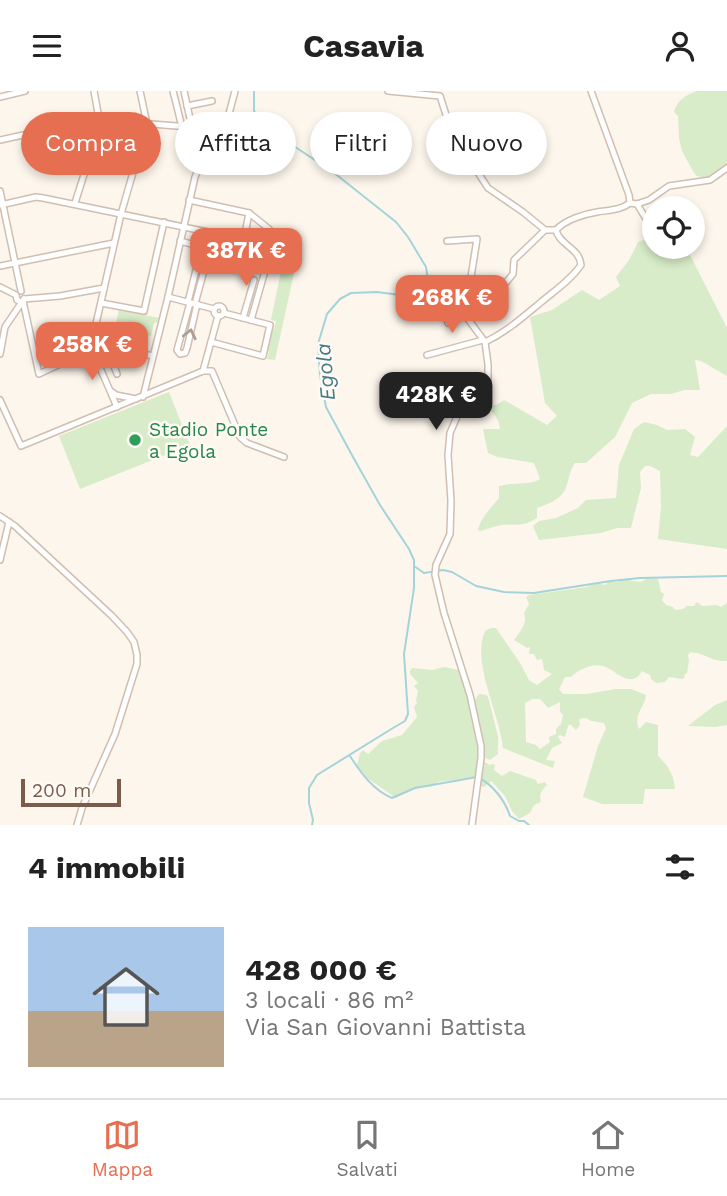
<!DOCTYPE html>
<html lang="it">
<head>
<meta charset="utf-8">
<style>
	:root { --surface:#fff; --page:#f2f2f2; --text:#222; --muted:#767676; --line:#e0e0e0; --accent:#e76f51 }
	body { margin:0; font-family:"Work Sans",sans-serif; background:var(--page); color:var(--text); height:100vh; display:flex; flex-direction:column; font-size:26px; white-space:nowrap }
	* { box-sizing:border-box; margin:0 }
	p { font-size:23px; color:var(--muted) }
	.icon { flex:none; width:38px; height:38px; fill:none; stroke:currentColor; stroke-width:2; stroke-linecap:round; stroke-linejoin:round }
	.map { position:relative; height:734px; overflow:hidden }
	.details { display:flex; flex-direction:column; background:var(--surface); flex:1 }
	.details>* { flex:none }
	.hud { position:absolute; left:21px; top:21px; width:686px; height:63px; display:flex; gap:14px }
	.tools { position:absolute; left:642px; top:105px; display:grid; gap:14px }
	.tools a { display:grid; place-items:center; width:63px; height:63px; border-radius:50%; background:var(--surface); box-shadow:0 4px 10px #0003; font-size:35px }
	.scale { position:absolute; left:21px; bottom:18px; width:100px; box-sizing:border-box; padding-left:7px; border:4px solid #7a5c4d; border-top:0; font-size:19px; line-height:24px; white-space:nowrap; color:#7a5c4d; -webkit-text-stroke:5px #fffaf3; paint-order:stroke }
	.price { position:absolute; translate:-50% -60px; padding:0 16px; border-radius:14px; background:var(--accent); color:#fff; font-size:23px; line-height:46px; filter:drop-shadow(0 2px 4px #0008) }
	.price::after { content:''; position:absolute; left:50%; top:42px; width:21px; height:16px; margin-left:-10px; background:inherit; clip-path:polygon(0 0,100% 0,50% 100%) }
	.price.selected { background:#222; color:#fff }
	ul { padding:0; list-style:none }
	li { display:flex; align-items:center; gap:21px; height:175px; padding:0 28px }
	li span { display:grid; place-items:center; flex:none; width:196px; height:140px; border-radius:0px; color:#555 }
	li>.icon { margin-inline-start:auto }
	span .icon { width:84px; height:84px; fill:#fffc; stroke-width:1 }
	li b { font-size:30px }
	h2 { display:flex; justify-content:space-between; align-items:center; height:84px; padding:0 28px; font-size:30px }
	.tag { padding:0 24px; border-radius:32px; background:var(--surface); box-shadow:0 4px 10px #0003; font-size:24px; line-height:63px }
	.tag.selected { background:var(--accent); color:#fff }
	header { display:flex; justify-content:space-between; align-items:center; height:91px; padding:0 28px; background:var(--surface); font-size:32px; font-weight:700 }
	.menu { display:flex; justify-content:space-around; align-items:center; height:98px; border-top:2px solid var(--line); background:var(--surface); font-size:19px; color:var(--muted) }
	.menu a { display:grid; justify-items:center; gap:4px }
	.menu .selected { color:var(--accent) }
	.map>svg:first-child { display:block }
	.green { fill:#d8ecc9; fill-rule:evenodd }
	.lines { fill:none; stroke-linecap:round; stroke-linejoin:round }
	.stream { stroke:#a5d3da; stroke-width:2 }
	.minor-casing { stroke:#d1beb0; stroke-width:8 }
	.minor { stroke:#fff; stroke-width:5 }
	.oneway { stroke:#af9d94 }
	.leisure-dot { fill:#2e9e5b; stroke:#fffaf3; stroke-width:2.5 }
	.labels { text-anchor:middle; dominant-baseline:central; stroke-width:5; stroke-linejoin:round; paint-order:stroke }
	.leisure-label { font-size:19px; fill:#27864d; stroke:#fffaf3; text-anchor:start }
	.water-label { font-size:21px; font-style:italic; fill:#437c86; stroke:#fffaf3 }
</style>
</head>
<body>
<header><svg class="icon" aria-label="menu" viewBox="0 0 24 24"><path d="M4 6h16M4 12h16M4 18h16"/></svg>Casavia<svg class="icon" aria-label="person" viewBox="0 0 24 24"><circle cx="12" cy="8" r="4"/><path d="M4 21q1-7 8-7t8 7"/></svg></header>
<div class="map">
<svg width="727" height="734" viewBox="0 0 727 734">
	<rect width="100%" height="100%" fill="#fdf6ec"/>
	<g class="green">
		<path d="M 697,0 L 727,0 L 727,74 L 707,87 L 697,85 L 694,82 L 682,60 L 679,47 L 678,25 L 674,21 C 677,9 686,4 697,0 Z"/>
		<path d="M 654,145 L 654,156 L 686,156 L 727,237 L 727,285 L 701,270 L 695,269 L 700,299 L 685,299 L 670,303 L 651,303 L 632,312 L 615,346 L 586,372 L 575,372 C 569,380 569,390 565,399 C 560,409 546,414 537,417 L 537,427 C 520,438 514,431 497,435 C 492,436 486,439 480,440 L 478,439 C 481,426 491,417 499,407 L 499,395 C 513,391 529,395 540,388 L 534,372 L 498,366 L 488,362 L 483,338 L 500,338 C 499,327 493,322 486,314 L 496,314 L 504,309 L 547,334 L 557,325 L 545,312 L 530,226 L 552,219 L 582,199 L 599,209 L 620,195 L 616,186 L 629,169 L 638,151 Z"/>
		<path d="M 281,180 L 294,182 L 275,269 L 267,268 L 269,260 L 267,259 L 272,238 L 274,238 L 276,230 L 271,229 Z"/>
		<path d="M 119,218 L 159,227 L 158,231 L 154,232 L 151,245 L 115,237 Z"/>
		<path d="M 169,301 L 190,354 L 80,398 L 59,345 Z"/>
		<path d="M 644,331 L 657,334 L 667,339 L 685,338 L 695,346 L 690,364 L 698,366 L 727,335 L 727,458 L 658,448 L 661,416 L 660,380 L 650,375 L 645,375 L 640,381 L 641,397 L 631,437 L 617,437 L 601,442 L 539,449 L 533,435 L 539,430 L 556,427 L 578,417 L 586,409 L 616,407 L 619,374 L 634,338 Z"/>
		<path d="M 648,487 L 658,488 L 661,501 L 664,503 L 662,509 L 666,514 L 673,516 L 675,519 L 683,518 L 687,515 L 694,515 L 697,511 L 702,515 L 716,514 L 721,516 L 727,512 L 727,570 C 711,571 706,562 690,561 L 688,564 L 689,570 L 687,582 L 684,584 L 685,586 L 682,588 L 669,586 L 665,591 L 656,592 L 651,588 L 650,584 L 642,580 C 631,600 615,578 603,575 C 592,572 578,579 571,586 L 565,586 L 559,598 L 563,603 L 587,603 L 615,598 L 631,598 L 646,604 C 644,619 633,622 639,638 L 646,631 L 658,634 L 658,665 C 668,674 674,684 675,698 L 645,698 L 643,713 L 602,713 L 583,706 L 598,655 L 606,637 L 604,632 L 591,630 L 586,627 L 579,628 L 580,634 L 576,639 L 570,633 L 568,635 L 565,646 L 560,644 L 558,646 L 562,652 L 552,657 L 546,669 L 555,670 L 553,677 L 503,657 C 500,624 471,571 485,540 L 491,537 L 496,537 L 520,572 L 529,589 L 537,594 L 552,583 L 544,579 L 542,568 L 537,569 L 534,563 L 529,563 L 530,556 L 527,557 L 514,549 C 520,541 528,532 524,522 L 529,513 L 526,506 L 529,504 L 587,496 L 595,492 L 605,494 L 608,491 L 617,491 L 621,488 L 641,491 ZM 532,608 L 540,608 L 548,617 L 560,611 L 560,621 L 563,624 L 561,633 L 556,638 L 556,643 L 549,646 L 550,651 L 540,658 L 536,654 L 526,651 L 525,612 Z"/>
		<path d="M 444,576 L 459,579 L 474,610 L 479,603 L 486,604 L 488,606 C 492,620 495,633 498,646 C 499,652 497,657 498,663 L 490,669 L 483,666 L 483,670 L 490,674 L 492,673 L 495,674 L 494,679 L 502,685 L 510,680 L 536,689 L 538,693 L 545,691 L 547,694 C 541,700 539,703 541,711 L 534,714 L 530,722 L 519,728 L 512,720 L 505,705 L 491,690 L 484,696 L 476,693 L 477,688 L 474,686 L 438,691 L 431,696 L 415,696 L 396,707 L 367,687 L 357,674 L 360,662 L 363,659 L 368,663 L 382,650 L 402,644 L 417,626 L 414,616 L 417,612 L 416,609 L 418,600 L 414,595 L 418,592 L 410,583 L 410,580 L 412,577 L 433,579 Z"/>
		<path d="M 727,609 L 727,634 L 715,636 L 688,635 L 715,614 Z"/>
	</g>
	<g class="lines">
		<g class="stream">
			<path d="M 254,0 L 254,20 L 265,36 L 333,81 L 396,131 L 408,146 L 426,176 L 428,189 L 423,200 L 400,204 L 377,201 L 351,202 L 340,208 L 327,223 L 318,253 L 320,284 L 326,316 L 353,366 L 380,414 L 409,458 L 414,469 L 414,497 L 404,563 L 408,623 L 405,630 L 393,637 L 317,684 L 309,697 L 309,712 L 313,729 L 312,734"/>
			<path d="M 414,475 L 424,482 L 443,479 L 452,481 L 476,495 L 504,501 L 534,502 L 611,490 L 640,487 L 727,485"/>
			<path d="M 350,665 C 361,682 373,699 392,707 L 415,697 L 477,686 C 493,693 505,710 510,725 L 519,730 L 524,730 L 529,734"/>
		</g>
		<g class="minor-casing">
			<g id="minor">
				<path d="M 173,0 L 182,36"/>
				<path d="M 184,0 L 192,37"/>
				<path d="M 388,0 L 440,5 L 448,30 L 458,51 L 488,97 L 523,121 L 545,139 L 556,139"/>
				<path d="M 591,0 L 629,104 L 630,112"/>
				<path d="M 0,6 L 25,0"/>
				<path d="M 187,15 L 212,10"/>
				<path d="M 100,29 L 215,38 L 221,41"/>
				<path d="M 211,39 C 193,57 231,65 221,41"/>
				<path d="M 221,41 L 226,34 L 235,0"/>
				<path d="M 0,49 L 100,27"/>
				<path d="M 222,53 L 234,48 L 260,48 L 266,44"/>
				<path d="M 0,100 L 21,200"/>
				<path d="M 189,109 L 249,122 L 244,148"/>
				<path d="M 75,112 L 100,33 L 94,0"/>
				<path d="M 630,112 L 637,113 L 649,109 L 669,95 L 710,89 L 727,77"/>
				<path d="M 637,113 L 654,141"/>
				<path d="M 0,114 L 36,106 L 43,107 L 266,153"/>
				<path d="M 249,122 L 269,138"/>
				<path d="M 556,139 C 565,129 584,123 597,121 C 609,119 621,119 630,112"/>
				<path d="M 180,150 L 267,173 L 251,229"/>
				<path d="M 447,150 L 477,148 L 465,224 L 485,251 L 488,273 L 488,288 L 481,299 L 464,314 L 459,321 L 450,342 L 448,364 L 451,410 L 450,443 L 436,474 L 435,484 L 444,522 L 470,604 L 481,655 L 481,667 L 472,734"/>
				<path d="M 0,175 L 114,152"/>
				<path d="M 0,196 L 16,204 L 17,209 L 21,211"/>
				<path d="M 168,206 L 214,218"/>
				<path d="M 24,208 L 60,205 L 104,197"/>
				<path d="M 196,209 L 205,176"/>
				<path d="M 23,210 L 39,283 L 90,259 L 121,123 L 147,33 L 140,0"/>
				<path d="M 188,211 L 202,155"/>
				<path d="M 467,211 L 504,194 L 513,183 L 514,169 L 545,139"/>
				<path d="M 101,212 L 144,220 L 164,131"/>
				<path d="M 190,212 L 177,259 L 180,263 L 185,262 L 187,257 L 197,213"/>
				<circle cx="219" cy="220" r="5"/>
				<path d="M 243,227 L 254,189"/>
				<path d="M 448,232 L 465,224"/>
				<path d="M 92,251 L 153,265"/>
				<path d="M 211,251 L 263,265 L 270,234 L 224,222"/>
				<path d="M 485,251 C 506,241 522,227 540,212 C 554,200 570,190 581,174 C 580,157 559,154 556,139"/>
				<path d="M 106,254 L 117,283"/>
				<path d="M 91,256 L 117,316"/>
				<path d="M 0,263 L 5,236 L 24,208"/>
				<path d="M 427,264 L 483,249"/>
				<path d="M 203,280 L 218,225"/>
				<path d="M 112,301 L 116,304 L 136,308"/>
				<path d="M 143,306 L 168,206 L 195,86 L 206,61 L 207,52"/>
				<path d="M 0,309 L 21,355 L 203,280 L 212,280 L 240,346 L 247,352 L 284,366"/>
				<path d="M 0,425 L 15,435 L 112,525 L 127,541 L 134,551 L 137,564 L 137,573 L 115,643 L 82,717 L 77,734"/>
				<path d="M 0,469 L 9,431"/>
			</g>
		</g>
		<use href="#minor" class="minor"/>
	</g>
	<defs><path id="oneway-chevron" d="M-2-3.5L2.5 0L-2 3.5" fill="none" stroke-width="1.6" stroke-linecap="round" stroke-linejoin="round" transform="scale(1.75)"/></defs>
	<use class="oneway" href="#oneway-chevron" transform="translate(190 243) rotate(-77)"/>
	<circle class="leisure-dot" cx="135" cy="349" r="7"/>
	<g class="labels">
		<g class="leisure-label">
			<text x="149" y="338">Stadio Ponte<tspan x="149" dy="22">a Egola</tspan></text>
		</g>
		<g class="water-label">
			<text transform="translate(325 281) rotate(-95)">Egola</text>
		</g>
	</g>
</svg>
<div class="tools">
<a><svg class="icon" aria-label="locate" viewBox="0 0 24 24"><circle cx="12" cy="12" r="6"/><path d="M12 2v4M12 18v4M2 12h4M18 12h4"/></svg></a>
</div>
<div class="scale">200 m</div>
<b class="price" style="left:246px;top:197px">387K €</b>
<b class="price" style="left:452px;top:244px">268K €</b>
<b class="price" style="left:92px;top:291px">258K €</b>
<b class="price selected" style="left:436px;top:341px">428K €</b>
<div class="hud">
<a class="tag selected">Compra</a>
<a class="tag">Affitta</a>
<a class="tag">Filtri</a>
<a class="tag">Nuovo</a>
</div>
</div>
<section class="details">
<h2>4 immobili<svg class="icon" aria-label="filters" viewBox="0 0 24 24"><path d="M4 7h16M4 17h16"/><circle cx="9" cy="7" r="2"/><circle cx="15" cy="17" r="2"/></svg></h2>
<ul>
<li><span style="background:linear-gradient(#a9c7e8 60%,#b9a48a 0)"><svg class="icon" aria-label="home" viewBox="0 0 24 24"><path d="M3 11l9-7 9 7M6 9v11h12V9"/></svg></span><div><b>428 000 €</b><p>3 locali · 86 m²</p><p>Via San Giovanni Battista</p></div></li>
</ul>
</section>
<nav class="menu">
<a class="selected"><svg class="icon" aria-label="map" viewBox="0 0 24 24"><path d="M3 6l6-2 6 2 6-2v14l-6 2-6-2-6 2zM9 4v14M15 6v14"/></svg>Mappa</a>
<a><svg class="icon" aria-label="saved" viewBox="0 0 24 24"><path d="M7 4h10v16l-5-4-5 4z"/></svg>Salvati</a>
<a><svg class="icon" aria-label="home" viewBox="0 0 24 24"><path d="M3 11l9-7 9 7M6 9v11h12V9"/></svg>Home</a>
</nav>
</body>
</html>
